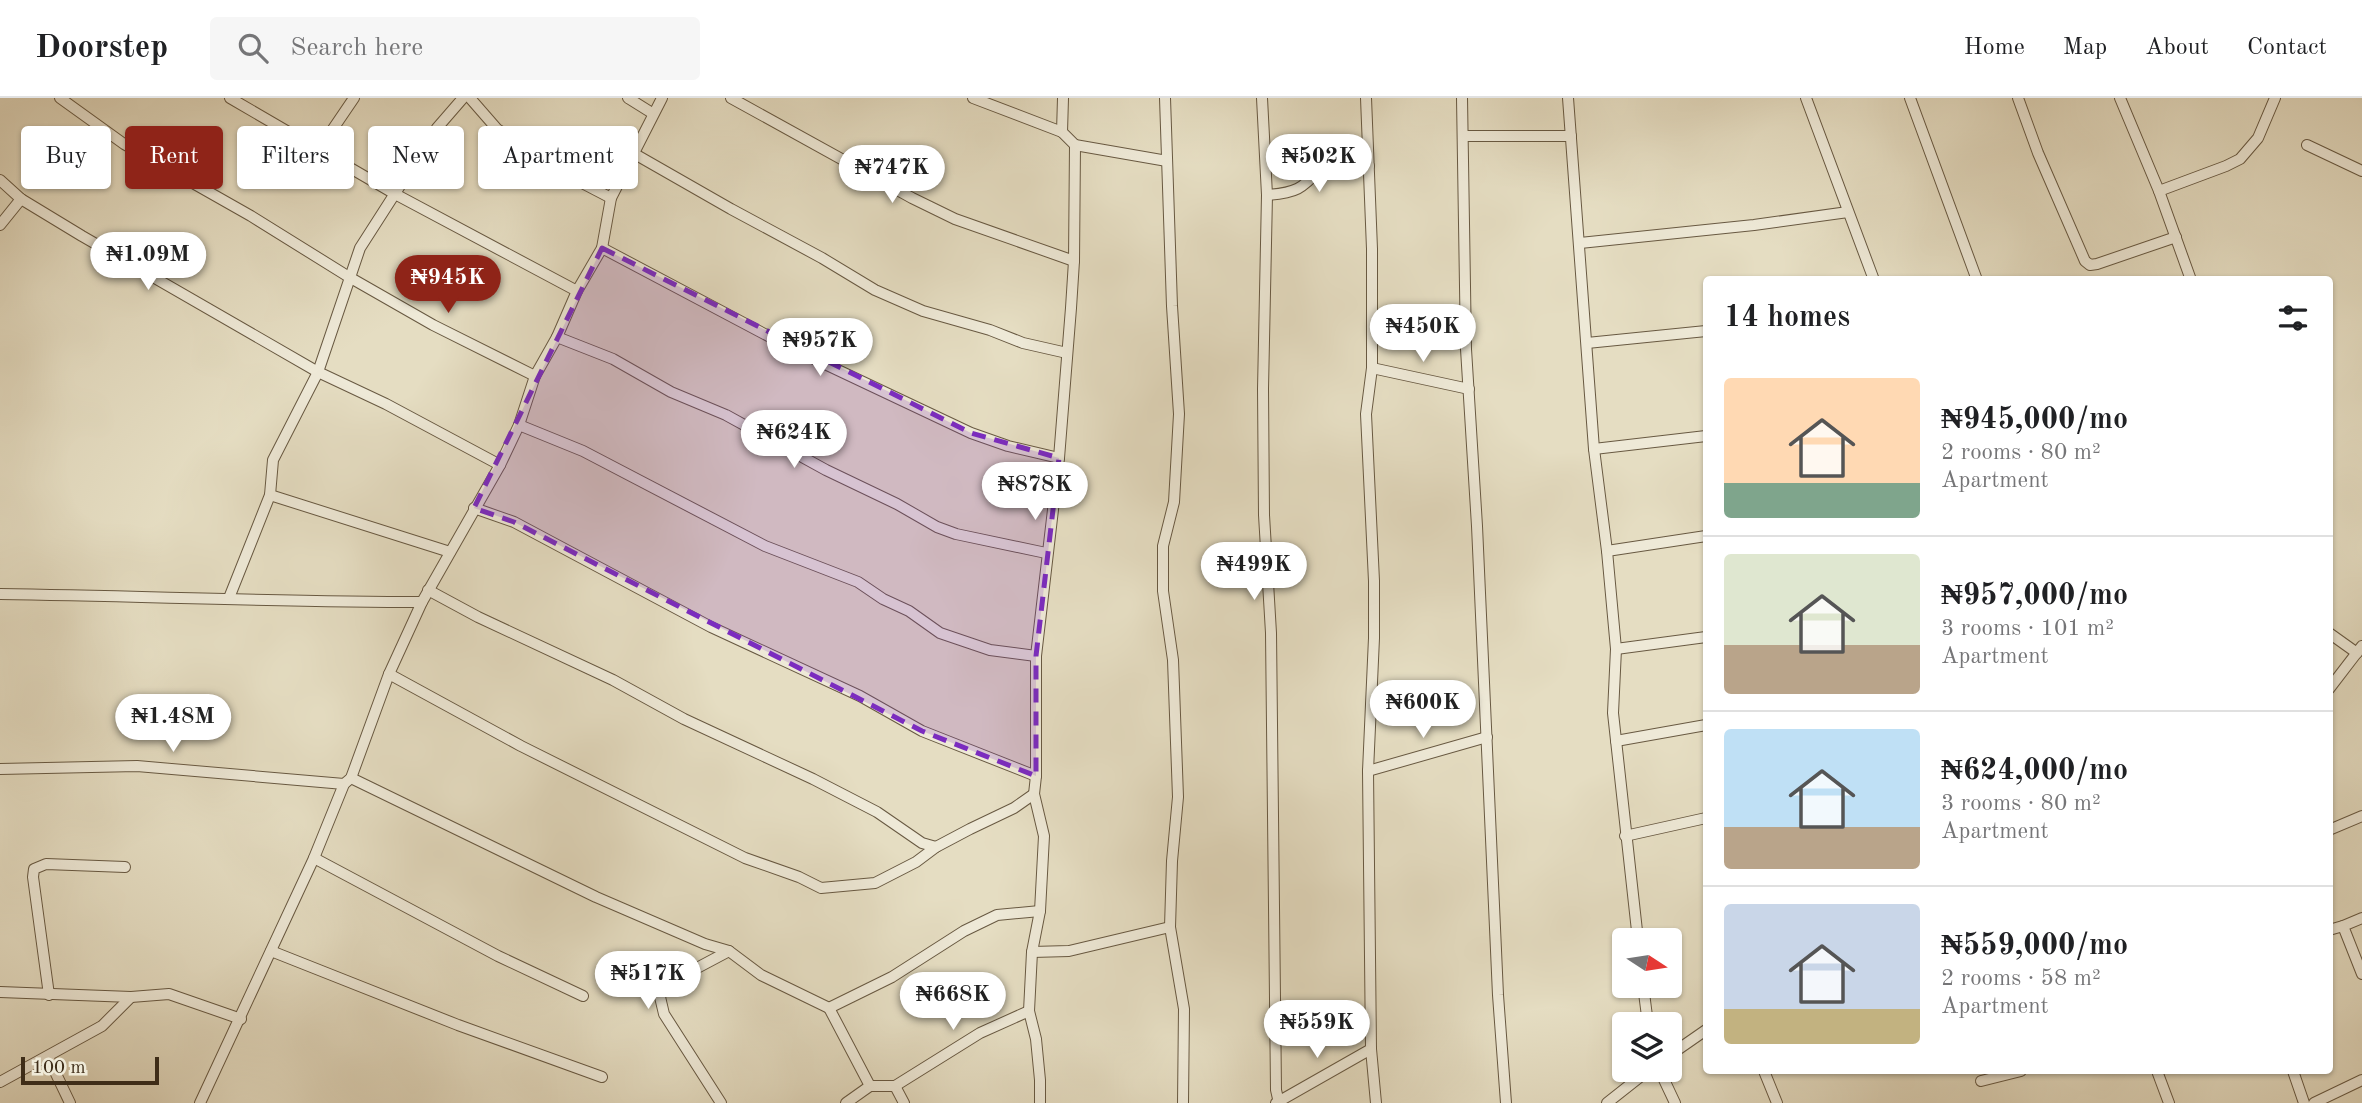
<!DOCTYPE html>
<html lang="en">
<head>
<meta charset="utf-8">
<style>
	:root { --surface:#fff; --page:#f6f6f6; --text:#202124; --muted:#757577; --line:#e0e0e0; --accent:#8f2418 }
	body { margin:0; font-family:"Old Standard TT",serif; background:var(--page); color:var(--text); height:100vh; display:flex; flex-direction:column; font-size:26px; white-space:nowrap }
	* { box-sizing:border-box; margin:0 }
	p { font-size:23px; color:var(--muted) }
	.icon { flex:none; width:38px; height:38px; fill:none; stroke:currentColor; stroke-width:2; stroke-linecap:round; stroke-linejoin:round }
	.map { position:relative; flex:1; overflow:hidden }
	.drawer { position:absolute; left:1703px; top:178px; width:630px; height:798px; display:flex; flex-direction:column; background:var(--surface); border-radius:7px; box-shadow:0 2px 5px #0004 }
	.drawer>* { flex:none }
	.hud { position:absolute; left:21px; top:28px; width:665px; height:63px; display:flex; gap:14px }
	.needle { width:46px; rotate:102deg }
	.buttons { position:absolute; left:1612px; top:830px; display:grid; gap:14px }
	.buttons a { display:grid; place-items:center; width:70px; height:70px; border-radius:7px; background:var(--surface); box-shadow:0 2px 5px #0004; font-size:35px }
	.scale { position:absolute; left:21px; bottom:18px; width:138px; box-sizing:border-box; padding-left:7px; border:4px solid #3f2d18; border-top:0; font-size:19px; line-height:24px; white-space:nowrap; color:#3f2d18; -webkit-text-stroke:5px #eee9d7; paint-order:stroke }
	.price { position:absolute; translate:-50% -60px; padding:0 16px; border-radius:24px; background:#fff; color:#222; font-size:23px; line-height:46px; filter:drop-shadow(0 2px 4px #0008) }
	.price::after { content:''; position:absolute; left:50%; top:42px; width:21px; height:16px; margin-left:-10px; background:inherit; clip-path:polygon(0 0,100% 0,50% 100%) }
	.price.current { background:var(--accent); color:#fff }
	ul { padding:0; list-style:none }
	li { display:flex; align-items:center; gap:21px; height:175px; padding:0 21px }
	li+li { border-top:2px solid var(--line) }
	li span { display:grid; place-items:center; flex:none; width:196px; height:140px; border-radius:7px; color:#555 }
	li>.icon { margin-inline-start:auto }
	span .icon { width:84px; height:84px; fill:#fffc; stroke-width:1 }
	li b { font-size:30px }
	h2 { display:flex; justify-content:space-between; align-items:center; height:84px; padding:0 21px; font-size:30px }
	.pill { padding:0 24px; border-radius:7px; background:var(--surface); box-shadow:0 2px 5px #0004; font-size:24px; line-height:63px }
	.pill.current { background:var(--accent); color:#fff }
	header { display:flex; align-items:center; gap:42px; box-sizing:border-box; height:98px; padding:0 35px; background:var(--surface); border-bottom:2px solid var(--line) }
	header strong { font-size:33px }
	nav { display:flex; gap:38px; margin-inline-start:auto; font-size:24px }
	.search { width:490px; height:63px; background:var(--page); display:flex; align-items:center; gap:18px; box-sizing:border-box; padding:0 24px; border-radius:7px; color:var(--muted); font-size:26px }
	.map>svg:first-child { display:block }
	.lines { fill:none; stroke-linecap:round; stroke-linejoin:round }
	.minor-casing { stroke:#685942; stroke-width:12 }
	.minor { stroke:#eee9d7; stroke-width:10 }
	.marked { fill:#7b2cbf; fill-opacity:0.2; stroke:#7b2cbf; stroke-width:5; stroke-dasharray:14 9; stroke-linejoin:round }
</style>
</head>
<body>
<header>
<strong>Doorstep</strong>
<div class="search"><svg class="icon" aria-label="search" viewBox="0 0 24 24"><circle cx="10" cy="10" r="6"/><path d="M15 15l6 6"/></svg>Search here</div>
<nav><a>Home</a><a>Map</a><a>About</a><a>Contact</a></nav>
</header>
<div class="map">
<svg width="2362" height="1005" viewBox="0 0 2362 1005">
	<rect width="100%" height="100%" fill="#e5ddc2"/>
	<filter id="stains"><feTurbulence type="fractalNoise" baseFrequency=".00286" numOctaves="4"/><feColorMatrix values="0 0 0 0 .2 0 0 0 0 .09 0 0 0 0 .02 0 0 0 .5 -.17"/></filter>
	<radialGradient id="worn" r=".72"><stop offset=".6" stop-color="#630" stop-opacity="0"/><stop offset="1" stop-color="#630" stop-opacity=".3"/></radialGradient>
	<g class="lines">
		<g class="minor-casing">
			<g id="minor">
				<path d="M 60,0 L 124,46 L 251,118 L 349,179 L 433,227 L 535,278"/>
				<path d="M 230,0 L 395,96 L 577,193"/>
				<path d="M 470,0 L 497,31 L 545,61 L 563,75 L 611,100"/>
				<path d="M 628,0 L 652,15"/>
				<path d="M 731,0 L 912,100 L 955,121 L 1074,163"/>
				<path d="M 973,0 L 1062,34"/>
				<path d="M 1165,0 L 1172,208 L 1179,316 L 1174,404 L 1163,448 L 1163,493 L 1173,562 L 1178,699 L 1172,763 L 1170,829 L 1184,911 L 1183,1005"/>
				<path d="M 1262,0 L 1267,97 L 1263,291 L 1264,417 L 1271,535 L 1276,992 L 1279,1005"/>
				<path d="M 1366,0 L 1372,151 L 1372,270 L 1366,316 L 1374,483 L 1374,540 L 1368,673 L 1371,951 L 1376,1005"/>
				<path d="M 1462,0 L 1466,251 L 1477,428 L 1498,897 L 1506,1005"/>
				<path d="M 1568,0 L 1594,351 L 1607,453 L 1616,551 L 1613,615 L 1638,842"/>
				<path d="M 1806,0 L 1874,182"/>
				<path d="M 1910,0 L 1977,182"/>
				<path d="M 2018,0 L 2038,55 L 2085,163 L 2090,167 L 2097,166 L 2176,139"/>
				<path d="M 2120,0 L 2159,93 L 2191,182"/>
				<path d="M 1464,38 L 1571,38"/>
				<path d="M 1075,47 L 1167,63"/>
				<path d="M 2307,47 L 2362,73"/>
				<path d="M 320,50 L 354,0"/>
				<path d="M 633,55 L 731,111 L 822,160 L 875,192 L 923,213 L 990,232 L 1023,245 L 1067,255"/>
				<path d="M 0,82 L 21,101 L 82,138 L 318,274 L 386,306 L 500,367"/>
				<path d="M 2159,93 L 2226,68 L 2240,61 L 2258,40 L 2275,0"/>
				<path d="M 1267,97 C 1296,95 1302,91 1321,70 L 1369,68"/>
				<path d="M 0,127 L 21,101"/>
				<path d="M 1580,145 L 1754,127 L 1848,114"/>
				<path d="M 602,150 L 789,249 L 971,335 L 1008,348 L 1059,360"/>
				<path d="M 557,239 L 613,261 L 671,294 L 726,317 L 826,372 L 897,406 L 937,429 L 956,436 L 1046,455"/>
				<path d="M 1587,245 L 1706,233"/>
				<path d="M 1372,270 L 1469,291"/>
				<path d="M 519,327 L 583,353 L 765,448 L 858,484 L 883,501 L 909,513 L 940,535 L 990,552 L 1036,558"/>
				<path d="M 1594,351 L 1706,338"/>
				<path d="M 270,397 L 450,454"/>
				<path d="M 474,410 L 514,424 L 711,529 L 860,598 L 922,633 L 1036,678"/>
				<path d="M 1607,453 L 1706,438"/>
				<path d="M 428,492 L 478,519 L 613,582 L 684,621 L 813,681 L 877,714 L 922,745 L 936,749"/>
				<path d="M 0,496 C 141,498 281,504 422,504"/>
				<path d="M 229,500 L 270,397 L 273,362 L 318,274 L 360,150 L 437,30 L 463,0"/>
				<path d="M 2329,535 L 2357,555"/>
				<path d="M 1616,551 L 1706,539"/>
				<path d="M 389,576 L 521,648 L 745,760 L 799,779 L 821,790 L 875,785 L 916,764 L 936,749 L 970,731 L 1014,710 L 1034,696"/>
				<path d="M 2329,591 L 2362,548"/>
				<path d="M 1616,643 L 1706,627"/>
				<path d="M 0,671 L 137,668 L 344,686"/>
				<path d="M 1368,673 L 1487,639"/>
				<path d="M 351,680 L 596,799 L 705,846 L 729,853 L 761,877 L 829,910"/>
				<path d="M 2329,732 L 2362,718"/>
				<path d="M 1625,738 L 1706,720"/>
				<path d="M 314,760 L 498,858 L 583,898"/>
				<path d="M 2362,820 L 2343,828 L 2362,876"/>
				<path d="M 2329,832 L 2343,828"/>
				<path d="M 271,853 L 458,927 L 602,979"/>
				<path d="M 1032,854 L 1069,853 L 1170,829"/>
				<path d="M 1643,887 L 1648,926"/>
				<path d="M 0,894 L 131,899 L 169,896 L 241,921"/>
				<path d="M 49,897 L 33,779 L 34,771 L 46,766 L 125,769"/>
				<path d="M 1670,957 L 1706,932"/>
				<path d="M 48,959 L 70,1005"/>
				<path d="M 1659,971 L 1675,1005"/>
				<path d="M 1764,973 L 1777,1005"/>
				<path d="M 2157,973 L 2169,1005"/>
				<path d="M 2293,973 L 2304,1005"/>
				<path d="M 1981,983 L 2021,973"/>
				<path d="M 0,984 L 102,928 L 131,899"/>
				<path d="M 870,988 L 829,910 L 892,879 L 964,833 L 997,817 L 1040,813"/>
				<path d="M 895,988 L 980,935 L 1029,913"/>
				<path d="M 200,1005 L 314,760 L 344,686 L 351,680 L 389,576 L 422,504 L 500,367 L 519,327 L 535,278 L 557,239 L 577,193 L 602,150 L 611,100 L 662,0"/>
				<path d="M 721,1005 L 664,916 L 660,899 L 665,887 L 729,853"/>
				<path d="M 846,1005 L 870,988 L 895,988 L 904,1005"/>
				<path d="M 1040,1005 L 1040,982 L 1036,941 L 1029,913 L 1032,854 L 1040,813 L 1044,738 L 1034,696 L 1036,678 L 1036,558 L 1059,360 L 1071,210 L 1074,163 L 1075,47 L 1062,34 L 1063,0"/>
				<path d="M 1276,1005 L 1371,951"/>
				<path d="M 1607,1005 L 1650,971"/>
				<path d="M 2314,1005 L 2362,982"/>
			</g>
		</g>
		<use href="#minor" class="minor"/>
	</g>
	<path class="marked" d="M 602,150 L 971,335 L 1059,360 L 1036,558 L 1036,678 L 922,633 L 514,424 L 474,410 Z"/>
	<rect width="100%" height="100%" filter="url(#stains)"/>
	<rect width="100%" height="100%" fill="url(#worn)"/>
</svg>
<div class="buttons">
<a><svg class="needle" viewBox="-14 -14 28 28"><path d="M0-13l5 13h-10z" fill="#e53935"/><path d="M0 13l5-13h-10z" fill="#757577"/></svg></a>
<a><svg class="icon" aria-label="layers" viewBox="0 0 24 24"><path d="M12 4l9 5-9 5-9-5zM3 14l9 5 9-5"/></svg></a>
</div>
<div class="scale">100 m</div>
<b class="price" style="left:1319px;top:96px">₦502K</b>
<b class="price" style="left:892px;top:107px">₦747K</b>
<b class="price" style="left:148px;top:194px">₦1.09M</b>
<b class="price current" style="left:448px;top:217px">₦945K</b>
<b class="price" style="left:1423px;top:266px">₦450K</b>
<b class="price" style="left:820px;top:280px">₦957K</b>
<b class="price" style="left:794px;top:372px">₦624K</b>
<b class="price" style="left:1035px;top:424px">₦878K</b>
<b class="price" style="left:1254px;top:504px">₦499K</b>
<b class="price" style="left:1423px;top:642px">₦600K</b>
<b class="price" style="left:173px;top:656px">₦1.48M</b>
<b class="price" style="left:648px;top:913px">₦517K</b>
<b class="price" style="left:953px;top:934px">₦668K</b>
<b class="price" style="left:1317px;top:962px">₦559K</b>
<div class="hud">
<a class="pill">Buy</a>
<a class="pill current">Rent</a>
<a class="pill">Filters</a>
<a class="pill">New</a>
<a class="pill">Apartment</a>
</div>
<section class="drawer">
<h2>14 homes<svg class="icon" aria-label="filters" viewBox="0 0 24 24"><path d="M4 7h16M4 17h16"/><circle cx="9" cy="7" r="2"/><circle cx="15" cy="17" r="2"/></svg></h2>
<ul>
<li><span style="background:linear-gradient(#ffd9b3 75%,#7fa58c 0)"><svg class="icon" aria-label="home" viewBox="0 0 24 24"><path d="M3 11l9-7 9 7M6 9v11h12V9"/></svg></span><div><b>₦945,000/mo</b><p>2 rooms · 80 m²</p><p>Apartment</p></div></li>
<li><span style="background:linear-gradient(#dfe7d0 65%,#b9a48a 0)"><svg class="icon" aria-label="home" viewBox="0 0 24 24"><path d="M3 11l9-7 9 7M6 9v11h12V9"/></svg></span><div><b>₦957,000/mo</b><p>3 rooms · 101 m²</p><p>Apartment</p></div></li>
<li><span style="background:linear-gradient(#bfe0f5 70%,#b9a48a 0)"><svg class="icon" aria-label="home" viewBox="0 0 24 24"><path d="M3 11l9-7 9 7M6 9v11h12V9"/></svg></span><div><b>₦624,000/mo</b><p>3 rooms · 80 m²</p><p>Apartment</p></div></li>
<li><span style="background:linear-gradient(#c9d6e8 75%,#c2b280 0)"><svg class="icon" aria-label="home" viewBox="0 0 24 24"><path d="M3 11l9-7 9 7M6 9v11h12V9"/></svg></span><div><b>₦559,000/mo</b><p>2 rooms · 58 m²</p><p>Apartment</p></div></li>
</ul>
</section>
</div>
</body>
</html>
